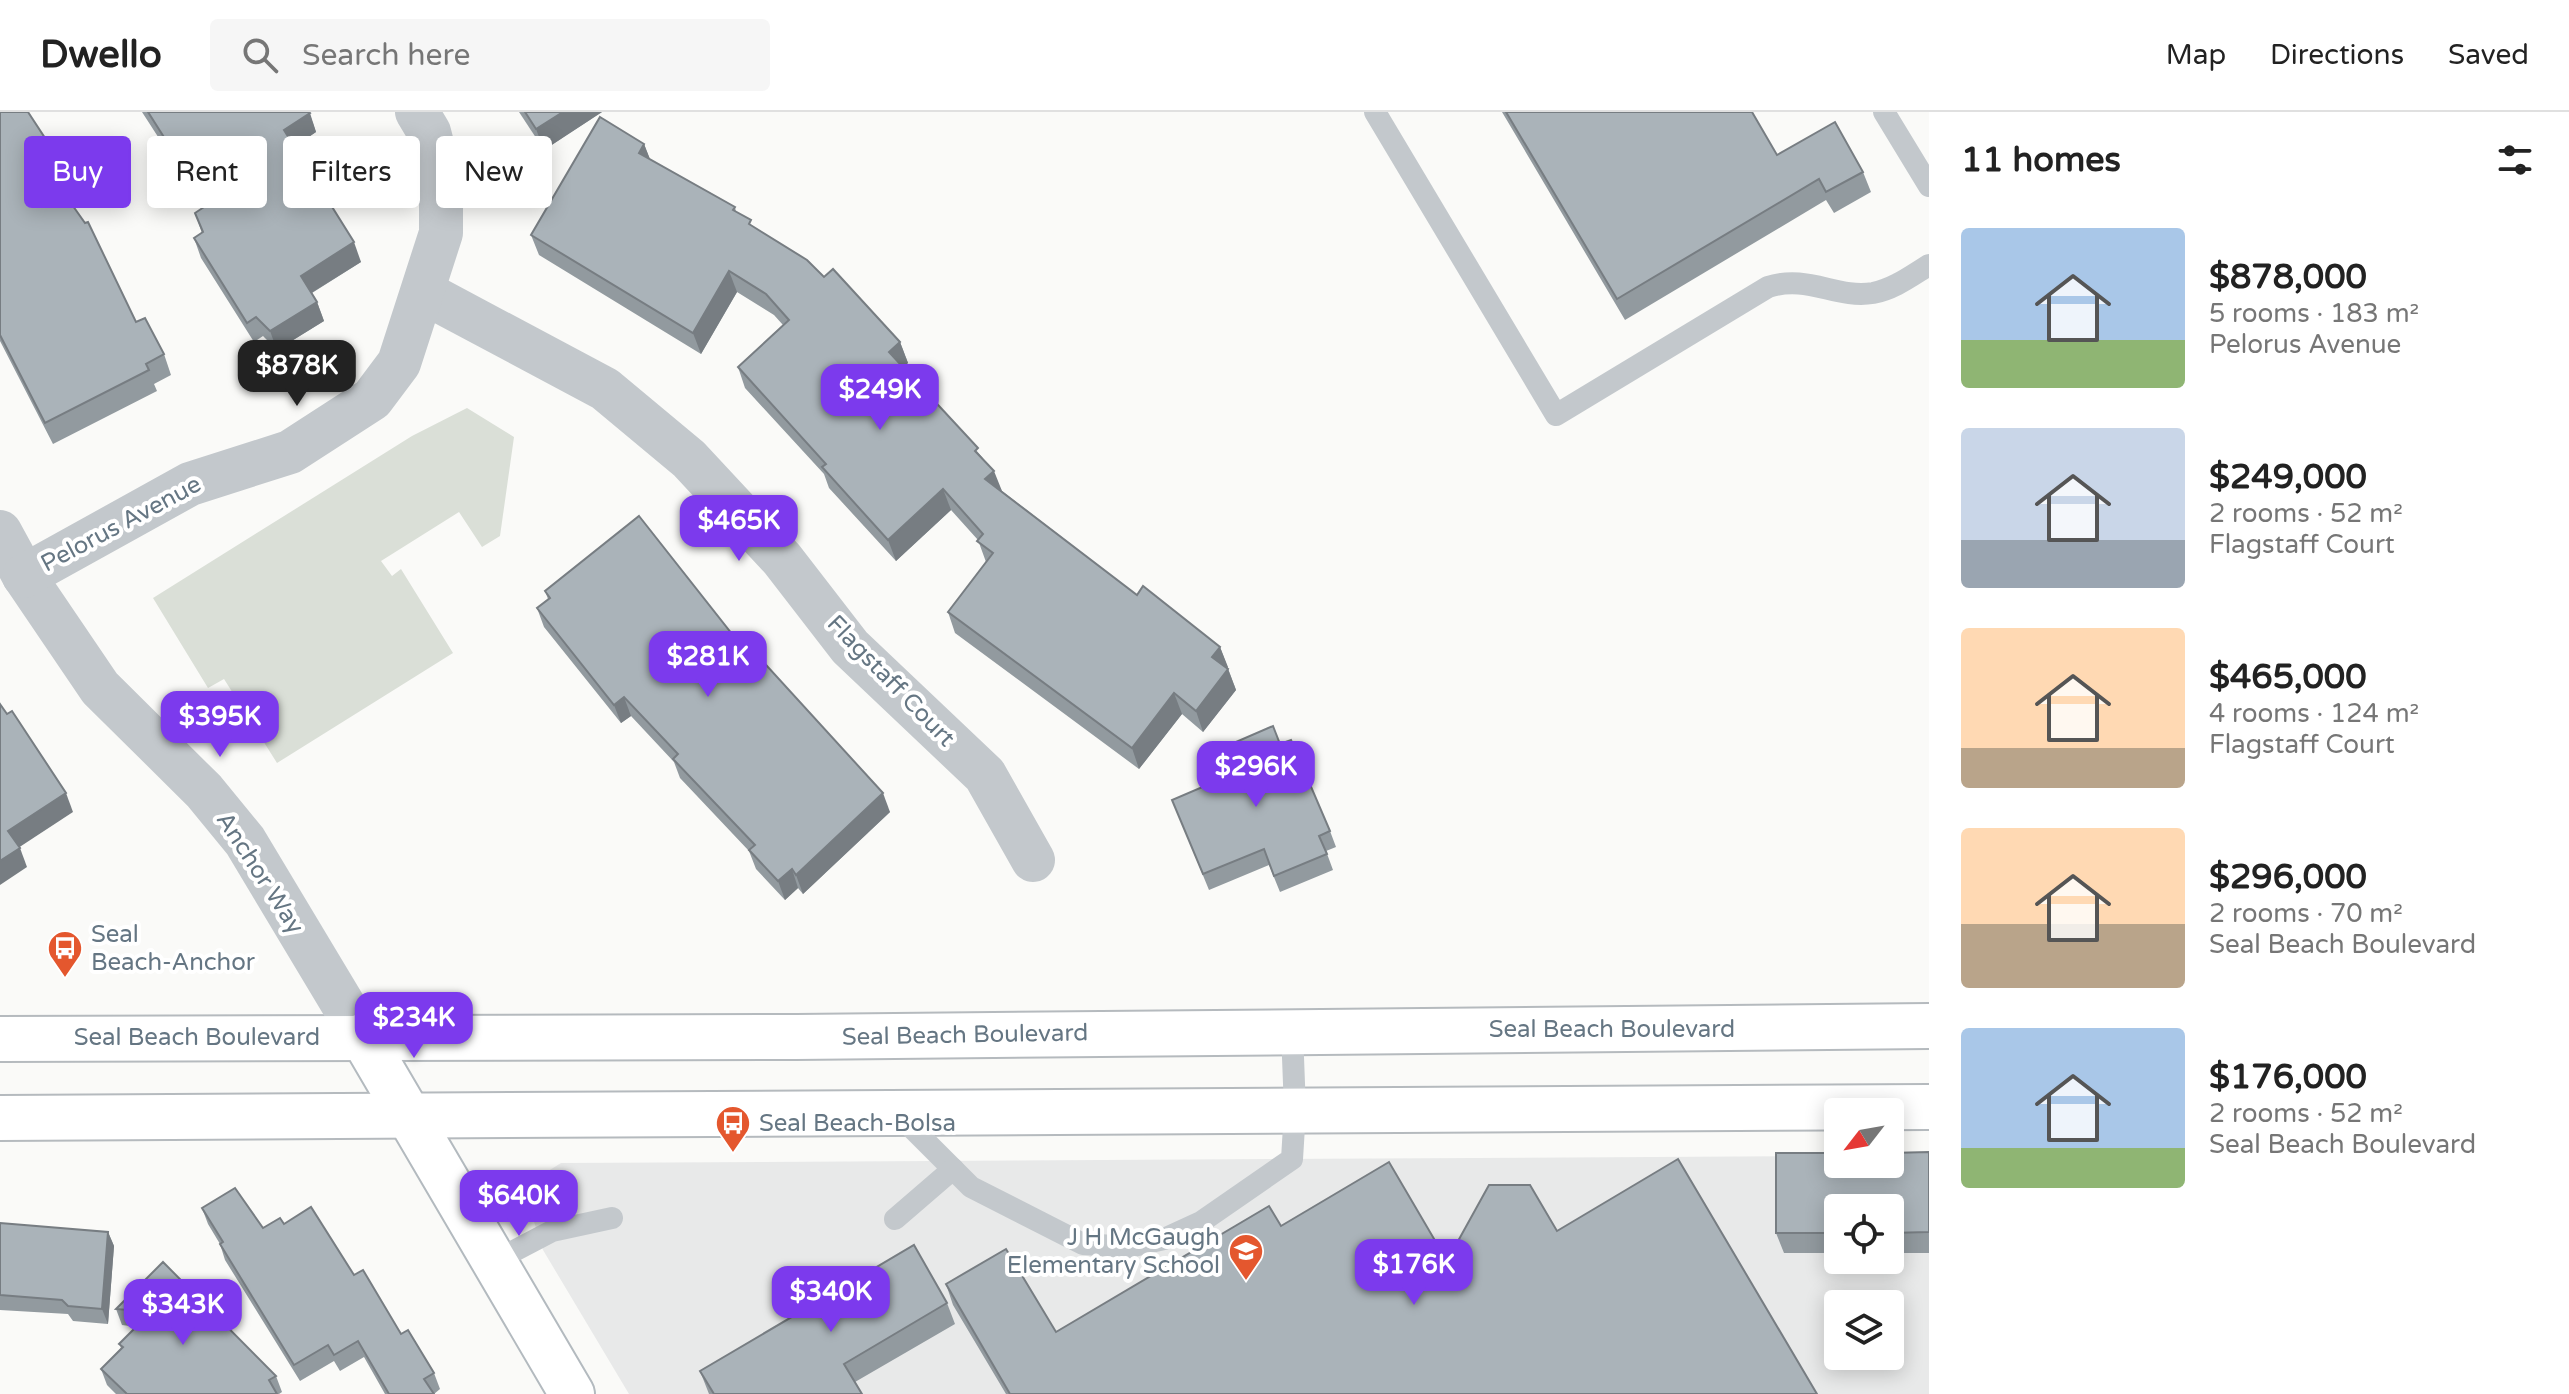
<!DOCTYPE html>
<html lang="en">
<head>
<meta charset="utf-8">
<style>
	:root { --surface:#fff; --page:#f6f6f6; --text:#222; --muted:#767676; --line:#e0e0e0; --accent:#7c3aed }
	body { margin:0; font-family:"Varela Round",sans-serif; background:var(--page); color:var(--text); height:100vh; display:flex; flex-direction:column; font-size:30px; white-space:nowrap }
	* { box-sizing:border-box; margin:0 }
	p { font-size:26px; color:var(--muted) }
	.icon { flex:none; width:44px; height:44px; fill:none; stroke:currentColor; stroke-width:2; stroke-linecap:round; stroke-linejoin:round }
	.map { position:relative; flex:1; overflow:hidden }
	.details { display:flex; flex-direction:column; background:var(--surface); width:640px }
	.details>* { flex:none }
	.top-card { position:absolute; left:24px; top:24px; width:760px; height:72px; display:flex; gap:16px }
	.needle { width:52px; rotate:239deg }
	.controls { position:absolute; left:1824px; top:986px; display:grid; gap:16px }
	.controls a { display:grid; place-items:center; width:80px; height:80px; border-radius:8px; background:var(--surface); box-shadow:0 4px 20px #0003; font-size:40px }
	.price { position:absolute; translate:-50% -68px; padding:0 18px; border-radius:16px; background:var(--accent); color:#fff; font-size:26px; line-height:52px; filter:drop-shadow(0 2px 4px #0008) }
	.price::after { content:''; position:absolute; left:50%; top:48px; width:24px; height:18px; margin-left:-12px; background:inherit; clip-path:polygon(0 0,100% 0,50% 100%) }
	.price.active { background:#222; color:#fff }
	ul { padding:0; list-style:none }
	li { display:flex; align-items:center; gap:24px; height:200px; padding:0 32px }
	li span { display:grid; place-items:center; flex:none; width:224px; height:160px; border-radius:8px; color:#555 }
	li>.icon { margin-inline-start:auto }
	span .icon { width:96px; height:96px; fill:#fffc; stroke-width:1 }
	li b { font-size:34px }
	h2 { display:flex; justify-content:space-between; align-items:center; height:96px; padding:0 32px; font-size:34px }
	.tag { padding:0 28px; border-radius:8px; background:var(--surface); box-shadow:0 4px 20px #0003; font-size:28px; line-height:72px }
	.tag.active { background:var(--accent); color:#fff }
	header { display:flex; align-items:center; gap:48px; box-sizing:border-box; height:112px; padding:0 40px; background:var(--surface); border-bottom:2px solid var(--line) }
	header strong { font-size:38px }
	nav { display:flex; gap:44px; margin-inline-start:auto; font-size:28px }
	.search { width:560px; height:72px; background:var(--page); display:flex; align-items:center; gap:20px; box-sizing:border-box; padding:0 28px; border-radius:8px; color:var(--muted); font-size:30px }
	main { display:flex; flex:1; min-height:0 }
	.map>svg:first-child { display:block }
	.built { fill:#e8e9e9; fill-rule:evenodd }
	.green { fill:#dadfd7 }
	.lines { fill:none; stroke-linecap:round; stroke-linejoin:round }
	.secondary-casing { stroke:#b3babf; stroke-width:48 }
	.primary-casing { stroke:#b5babe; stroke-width:48 }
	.lane { stroke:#c3c8cc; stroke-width:22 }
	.street { stroke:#c3c8cc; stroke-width:44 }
	.secondary { stroke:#fff; stroke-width:44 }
	.primary { stroke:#fff; stroke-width:44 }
	.wall { fill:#929a9f }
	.shaded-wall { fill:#777d82 }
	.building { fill:#aab3b9; stroke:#777d82; stroke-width:2 }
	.labels { text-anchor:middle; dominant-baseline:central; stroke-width:8; stroke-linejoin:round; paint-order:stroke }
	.street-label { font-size:24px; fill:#657683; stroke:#fff }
	.poi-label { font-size:24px; fill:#657683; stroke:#fff; text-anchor:start }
</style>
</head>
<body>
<header>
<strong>Dwello</strong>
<div class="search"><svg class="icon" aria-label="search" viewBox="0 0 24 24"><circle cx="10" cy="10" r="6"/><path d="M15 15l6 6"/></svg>Search here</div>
<nav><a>Map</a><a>Directions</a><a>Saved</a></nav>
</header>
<main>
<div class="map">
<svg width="1929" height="1282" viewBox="0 0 1929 1282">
	<rect width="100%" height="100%" fill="#fafaf8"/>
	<path class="built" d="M 1929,1043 L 1929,1282 L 629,1282 L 543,1138 L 530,1097 L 545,1061 L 561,1051 L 1838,1044 L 1838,1052 L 1890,1052 ZM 1838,1096 L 1890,1096 L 1890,1148 L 1838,1148 ZM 1838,1192 L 1890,1192 L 1890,1244 L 1838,1244 Z"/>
	<path class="green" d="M 467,296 L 514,325 L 500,424 L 482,435 L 459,400 L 381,449 L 392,464 L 401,457 L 453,541 L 277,651 L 224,567 L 208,576 L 153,486 L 412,324 Z"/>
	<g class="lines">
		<g class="secondary-casing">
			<path id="secondary" d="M 362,924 L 572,1282"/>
		</g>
		<g class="primary-casing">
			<g id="primary">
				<path d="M 0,927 L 796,925 L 1929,914"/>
				<path d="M 0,1006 L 1929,995"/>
			</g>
		</g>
		<g class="lane">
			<path d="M 1375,0 L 1556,303 L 1768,175 C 1808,162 1836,187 1873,181 C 1894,177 1911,164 1929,153"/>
			<path d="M 1884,0 L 1929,74"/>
			<path d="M 896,1000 L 971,1075 L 1083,1132 L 1129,1135 L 1164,1127 L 1201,1110 L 1292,1047 L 1295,998 L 1292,919"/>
			<path d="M 895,1107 L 953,1057"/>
			<path d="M 493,1150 L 552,1119 L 612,1106"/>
		</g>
		<g class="street">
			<path d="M 423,180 L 605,277 L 689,347 L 782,447 L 850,535 L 985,663 L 1033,748"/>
			<path d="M 0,420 L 24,464 L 100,576 L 204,679 L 245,729 L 362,924"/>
			<path d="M 24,464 L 190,372 L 290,340 L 372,287 L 399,251 L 441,121 L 441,66 L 429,20 L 417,0"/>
		</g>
		<use href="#secondary" class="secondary"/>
		<use href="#primary" class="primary"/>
	</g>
	<g class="wall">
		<path d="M 0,0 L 45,26 L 53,47 L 50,48 L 73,94 L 136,210 L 164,242 L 171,263 L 154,272 L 157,279 L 53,332 L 0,229 Z"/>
		<path d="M 142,0 L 309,0 L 316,20 L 294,35 L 361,150 L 312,181 L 317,190 L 324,209 L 277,238 L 263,224 L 254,230 L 201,146 L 194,126 L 202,121 L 195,101 L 204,96 Z"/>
		<path d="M 519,0 L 602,0 L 544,38 Z"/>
		<path d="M 1502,0 L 1752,0 L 1777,43 L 1863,60 L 1871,80 L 1834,101 L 1826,88 L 1625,208 Z"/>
		<path d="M 644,32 L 650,48 L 735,95 L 736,100 L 753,115 L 824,165 L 900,230 L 908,251 L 903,255 L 982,345 L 1002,379 L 1137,483 L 1220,535 L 1236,578 L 1203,620 L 1182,602 L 1139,657 L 955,521 L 948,500 L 986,450 L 978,428 L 951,398 L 896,449 L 829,376 L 824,362 L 745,276 L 738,255 L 783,213 L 774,203 L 737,180 L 701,242 L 539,143 L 531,123 Z"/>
		<path d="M 545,479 L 751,546 L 890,700 L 803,782 L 798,776 L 785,788 L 756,757 L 749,739 L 680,666 L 674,650 L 631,604 L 621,611 L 544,515 L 537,496 L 548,487 Z"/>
		<path d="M 1280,632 L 1330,719 L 1336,735 L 1326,739 L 1333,758 L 1280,780 L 1269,753 L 1209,778 L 1172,688 L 1233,662 L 1222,636 Z"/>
		<path d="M 1929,1040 L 1929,1141 L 1890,1141 L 1890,1096 L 1838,1096 L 1838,1141 L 1784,1141 L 1776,1121 Z"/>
		<path d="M 202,1096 L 263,1116 L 284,1112 L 354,1163 L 434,1261 L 440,1277 L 434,1282 L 385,1282 L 364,1245 L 340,1259 L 334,1249 L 300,1269 L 225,1148 L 220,1132 L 208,1112 Z"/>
		<path d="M 0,1111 L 108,1120 L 114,1134 L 108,1212 L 73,1209 L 68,1202 L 0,1198 Z"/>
		<path d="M 1281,1114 L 1447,1149 L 1557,1119 L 1817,1282 L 1006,1282 L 953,1193 L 946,1172 L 1056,1220 Z"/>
		<path d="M 163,1150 L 276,1264 L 282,1280 L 279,1282 L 116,1282 L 107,1273 L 101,1257 L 121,1236 L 119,1232 L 137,1215 L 122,1213 L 116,1197 Z"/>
		<path d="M 947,1191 L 955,1212 L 855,1270 L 862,1282 L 709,1282 L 700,1259 Z"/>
	</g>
	<g class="shaded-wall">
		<path d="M 563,0 L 602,0 L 544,38 L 536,17 Z"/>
		<path d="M 310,1 L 316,20 L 291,37 L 284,18 Z"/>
		<path d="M 45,26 L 53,47 L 48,50 L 40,29 Z"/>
		<path d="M 644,32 L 652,52 L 639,41 Z"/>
		<path d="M 354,130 L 361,150 L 308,183 L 301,164 Z"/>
		<path d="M 729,159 L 737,180 L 701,242 L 693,221 Z"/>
		<path d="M 317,190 L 324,209 L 277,238 L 270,219 Z"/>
		<path d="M 900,230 L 908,251 L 896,261 L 889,240 Z"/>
		<path d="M 994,359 L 1002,379 L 985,367 Z"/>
		<path d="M 943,377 L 951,398 L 896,449 L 888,428 Z"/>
		<path d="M 1220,535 L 1228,555 L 1219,566 L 1212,545 Z"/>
		<path d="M 1228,557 L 1236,578 L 1203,620 L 1196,599 Z"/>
		<path d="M 1174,581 L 1182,602 L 1139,657 L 1132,636 Z"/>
		<path d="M 624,585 L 631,604 L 621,611 L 614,593 Z"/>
		<path d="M 66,681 L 73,700 L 15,738 L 8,719 Z"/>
		<path d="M 883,681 L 890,700 L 803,782 L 796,763 Z"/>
		<path d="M 20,736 L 27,755 L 0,773 L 0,749 Z"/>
		<path d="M 792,757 L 798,776 L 785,788 L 778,769 Z"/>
		<path d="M 108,1120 L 114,1134 L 108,1212 L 102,1197 Z"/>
	</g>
	<g class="building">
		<path d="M 0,0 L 28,0 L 45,26 L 40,29 L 73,94 L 85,111 L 88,110 L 136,210 L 145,206 L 164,242 L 146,252 L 149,258 L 45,311 L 0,223 Z"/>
		<path d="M 148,0 L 309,0 L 310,1 L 284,18 L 354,130 L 301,164 L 317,190 L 270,219 L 256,205 L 247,211 L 194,126 L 203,120 L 195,101 L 207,93 Z"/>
		<path d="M 525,0 L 563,0 L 536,17 Z"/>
		<path d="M 1506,0 L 1752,0 L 1777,43 L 1835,10 L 1863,60 L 1826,80 L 1819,67 L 1617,187 Z"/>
		<path d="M 600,5 L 644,32 L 639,41 L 735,95 L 733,98 L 751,108 L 749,112 L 807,148 L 824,165 L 833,157 L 900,230 L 889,240 L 978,336 L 975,339 L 994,359 L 985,367 L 1137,483 L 1143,474 L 1220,535 L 1212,545 L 1228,557 L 1196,599 L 1174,581 L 1132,636 L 948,500 L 993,441 L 977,429 L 983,422 L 943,377 L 888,428 L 822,355 L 826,352 L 738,255 L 789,208 L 766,182 L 729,159 L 693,221 L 531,123 Z"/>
		<path d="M 639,404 L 751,546 L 756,542 L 883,681 L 796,763 L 792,757 L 778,769 L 749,738 L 755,733 L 673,647 L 678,642 L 624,585 L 614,593 L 537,496 L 550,486 L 545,479 Z"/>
		<path d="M 0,592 L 7,602 L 12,599 L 66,681 L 8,719 L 20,736 L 0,749 Z"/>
		<path d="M 1273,614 L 1280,632 L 1291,628 L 1330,719 L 1319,724 L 1327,742 L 1274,764 L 1264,737 L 1203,762 L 1172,688 L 1233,662 L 1222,636 Z"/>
		<path d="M 1929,1040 L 1929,1120 L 1890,1121 L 1890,1096 L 1838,1096 L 1838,1121 L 1776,1121 L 1776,1041 L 1838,1041 L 1838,1052 L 1890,1052 L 1890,1041 Z"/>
		<path d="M 1678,1047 L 1817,1282 L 1010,1282 L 946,1172 L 1006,1137 L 1056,1220 L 1269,1094 L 1281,1114 L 1389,1050 L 1447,1149 L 1489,1073 L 1530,1073 L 1557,1119 Z"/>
		<path d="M 235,1076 L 263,1116 L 280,1106 L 284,1112 L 311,1095 L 354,1163 L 363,1158 L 401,1222 L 408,1218 L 434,1261 L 424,1267 L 434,1282 L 389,1282 L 358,1229 L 334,1243 L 328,1233 L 294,1253 L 220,1132 L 223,1130 L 202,1096 Z"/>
		<path d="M 0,1111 L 108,1120 L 102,1197 L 68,1194 L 62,1188 L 0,1183 Z"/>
		<path d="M 914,1133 L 947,1191 L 844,1252 L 862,1282 L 714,1282 L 700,1259 Z"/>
		<path d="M 163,1150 L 276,1264 L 269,1268 L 277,1282 L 127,1282 L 101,1257 L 123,1235 L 119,1232 L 151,1200 L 116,1197 Z"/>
	</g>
	<defs>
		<g id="bus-pin" transform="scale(1.8)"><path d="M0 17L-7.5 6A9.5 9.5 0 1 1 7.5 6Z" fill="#e4572e" stroke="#fff"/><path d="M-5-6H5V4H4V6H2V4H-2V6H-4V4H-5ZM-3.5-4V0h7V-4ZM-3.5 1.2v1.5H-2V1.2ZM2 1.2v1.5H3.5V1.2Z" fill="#fff"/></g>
		<g id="school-pin" transform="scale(1.8)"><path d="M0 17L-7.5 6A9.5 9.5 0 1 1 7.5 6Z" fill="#e4572e" stroke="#fff"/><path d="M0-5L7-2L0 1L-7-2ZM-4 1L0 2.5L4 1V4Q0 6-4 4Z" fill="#fff"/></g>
	</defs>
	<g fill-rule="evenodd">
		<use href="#bus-pin" x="65" y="836"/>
		<use href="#bus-pin" x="733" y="1011"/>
		<use href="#school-pin" x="1246" y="1139"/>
	</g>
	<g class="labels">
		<g class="street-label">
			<text transform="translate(121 412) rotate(-28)">Pelorus Avenue</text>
			<text transform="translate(891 569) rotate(46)">Flagstaff Court</text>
			<text transform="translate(260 761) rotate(57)">Anchor Way</text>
			<text x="1612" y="917">Seal Beach Boulevard</text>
			<text transform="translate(965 923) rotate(-1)">Seal Beach Boulevard</text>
			<text x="197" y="925">Seal Beach Boulevard</text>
		</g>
		<g class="poi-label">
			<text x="91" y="822">Seal<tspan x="91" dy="28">Beach-Anchor</tspan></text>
			<text x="759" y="1011">Seal Beach-Bolsa</text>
			<text x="1220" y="1125" text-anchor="end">J H McGaugh<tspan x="1220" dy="28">Elementary School</tspan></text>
		</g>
	</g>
</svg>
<div class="controls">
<a><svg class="needle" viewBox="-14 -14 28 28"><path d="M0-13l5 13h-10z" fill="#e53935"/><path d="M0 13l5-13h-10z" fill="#767676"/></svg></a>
<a><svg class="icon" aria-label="locate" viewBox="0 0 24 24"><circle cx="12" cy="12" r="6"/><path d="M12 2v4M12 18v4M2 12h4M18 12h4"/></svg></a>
<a><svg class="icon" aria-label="layers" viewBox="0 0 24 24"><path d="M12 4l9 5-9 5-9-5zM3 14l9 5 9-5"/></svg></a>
</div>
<b class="price active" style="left:297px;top:296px">$878K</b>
<b class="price" style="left:880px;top:320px">$249K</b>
<b class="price" style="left:739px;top:451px">$465K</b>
<b class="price" style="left:708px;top:587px">$281K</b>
<b class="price" style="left:220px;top:647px">$395K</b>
<b class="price" style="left:1256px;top:697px">$296K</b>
<b class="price" style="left:414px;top:948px">$234K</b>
<b class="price" style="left:519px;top:1126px">$640K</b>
<b class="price" style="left:1414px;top:1195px">$176K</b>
<b class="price" style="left:831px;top:1222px">$340K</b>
<b class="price" style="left:183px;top:1235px">$343K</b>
<div class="top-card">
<a class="tag active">Buy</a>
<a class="tag">Rent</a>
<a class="tag">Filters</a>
<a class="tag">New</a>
</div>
</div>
<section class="details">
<h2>11 homes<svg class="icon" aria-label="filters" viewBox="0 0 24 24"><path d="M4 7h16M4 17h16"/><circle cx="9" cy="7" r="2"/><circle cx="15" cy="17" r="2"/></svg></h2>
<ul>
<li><span style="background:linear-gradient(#a9c7e8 70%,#8fb573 0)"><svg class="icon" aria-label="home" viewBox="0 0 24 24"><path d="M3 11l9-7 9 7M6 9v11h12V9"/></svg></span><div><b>$878,000</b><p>5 rooms · 183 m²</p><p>Pelorus Avenue</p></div></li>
<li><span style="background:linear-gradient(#c9d6e8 70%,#9aa5b1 0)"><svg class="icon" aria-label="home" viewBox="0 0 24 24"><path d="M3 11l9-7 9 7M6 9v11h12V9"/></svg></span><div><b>$249,000</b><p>2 rooms · 52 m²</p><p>Flagstaff Court</p></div></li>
<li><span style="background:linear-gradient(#ffd9b3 75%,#b9a48a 0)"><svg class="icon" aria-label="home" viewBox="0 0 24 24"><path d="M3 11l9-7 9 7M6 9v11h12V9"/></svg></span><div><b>$465,000</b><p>4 rooms · 124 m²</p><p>Flagstaff Court</p></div></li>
<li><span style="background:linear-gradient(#ffd9b3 60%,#b9a48a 0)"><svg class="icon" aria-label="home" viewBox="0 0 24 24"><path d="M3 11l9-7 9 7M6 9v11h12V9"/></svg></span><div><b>$296,000</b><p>2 rooms · 70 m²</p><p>Seal Beach Boulevard</p></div></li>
<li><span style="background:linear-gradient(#a9c7e8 75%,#8fb573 0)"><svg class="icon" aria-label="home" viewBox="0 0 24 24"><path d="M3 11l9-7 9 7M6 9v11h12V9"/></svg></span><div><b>$176,000</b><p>2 rooms · 52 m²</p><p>Seal Beach Boulevard</p></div></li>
</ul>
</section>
</main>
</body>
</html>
